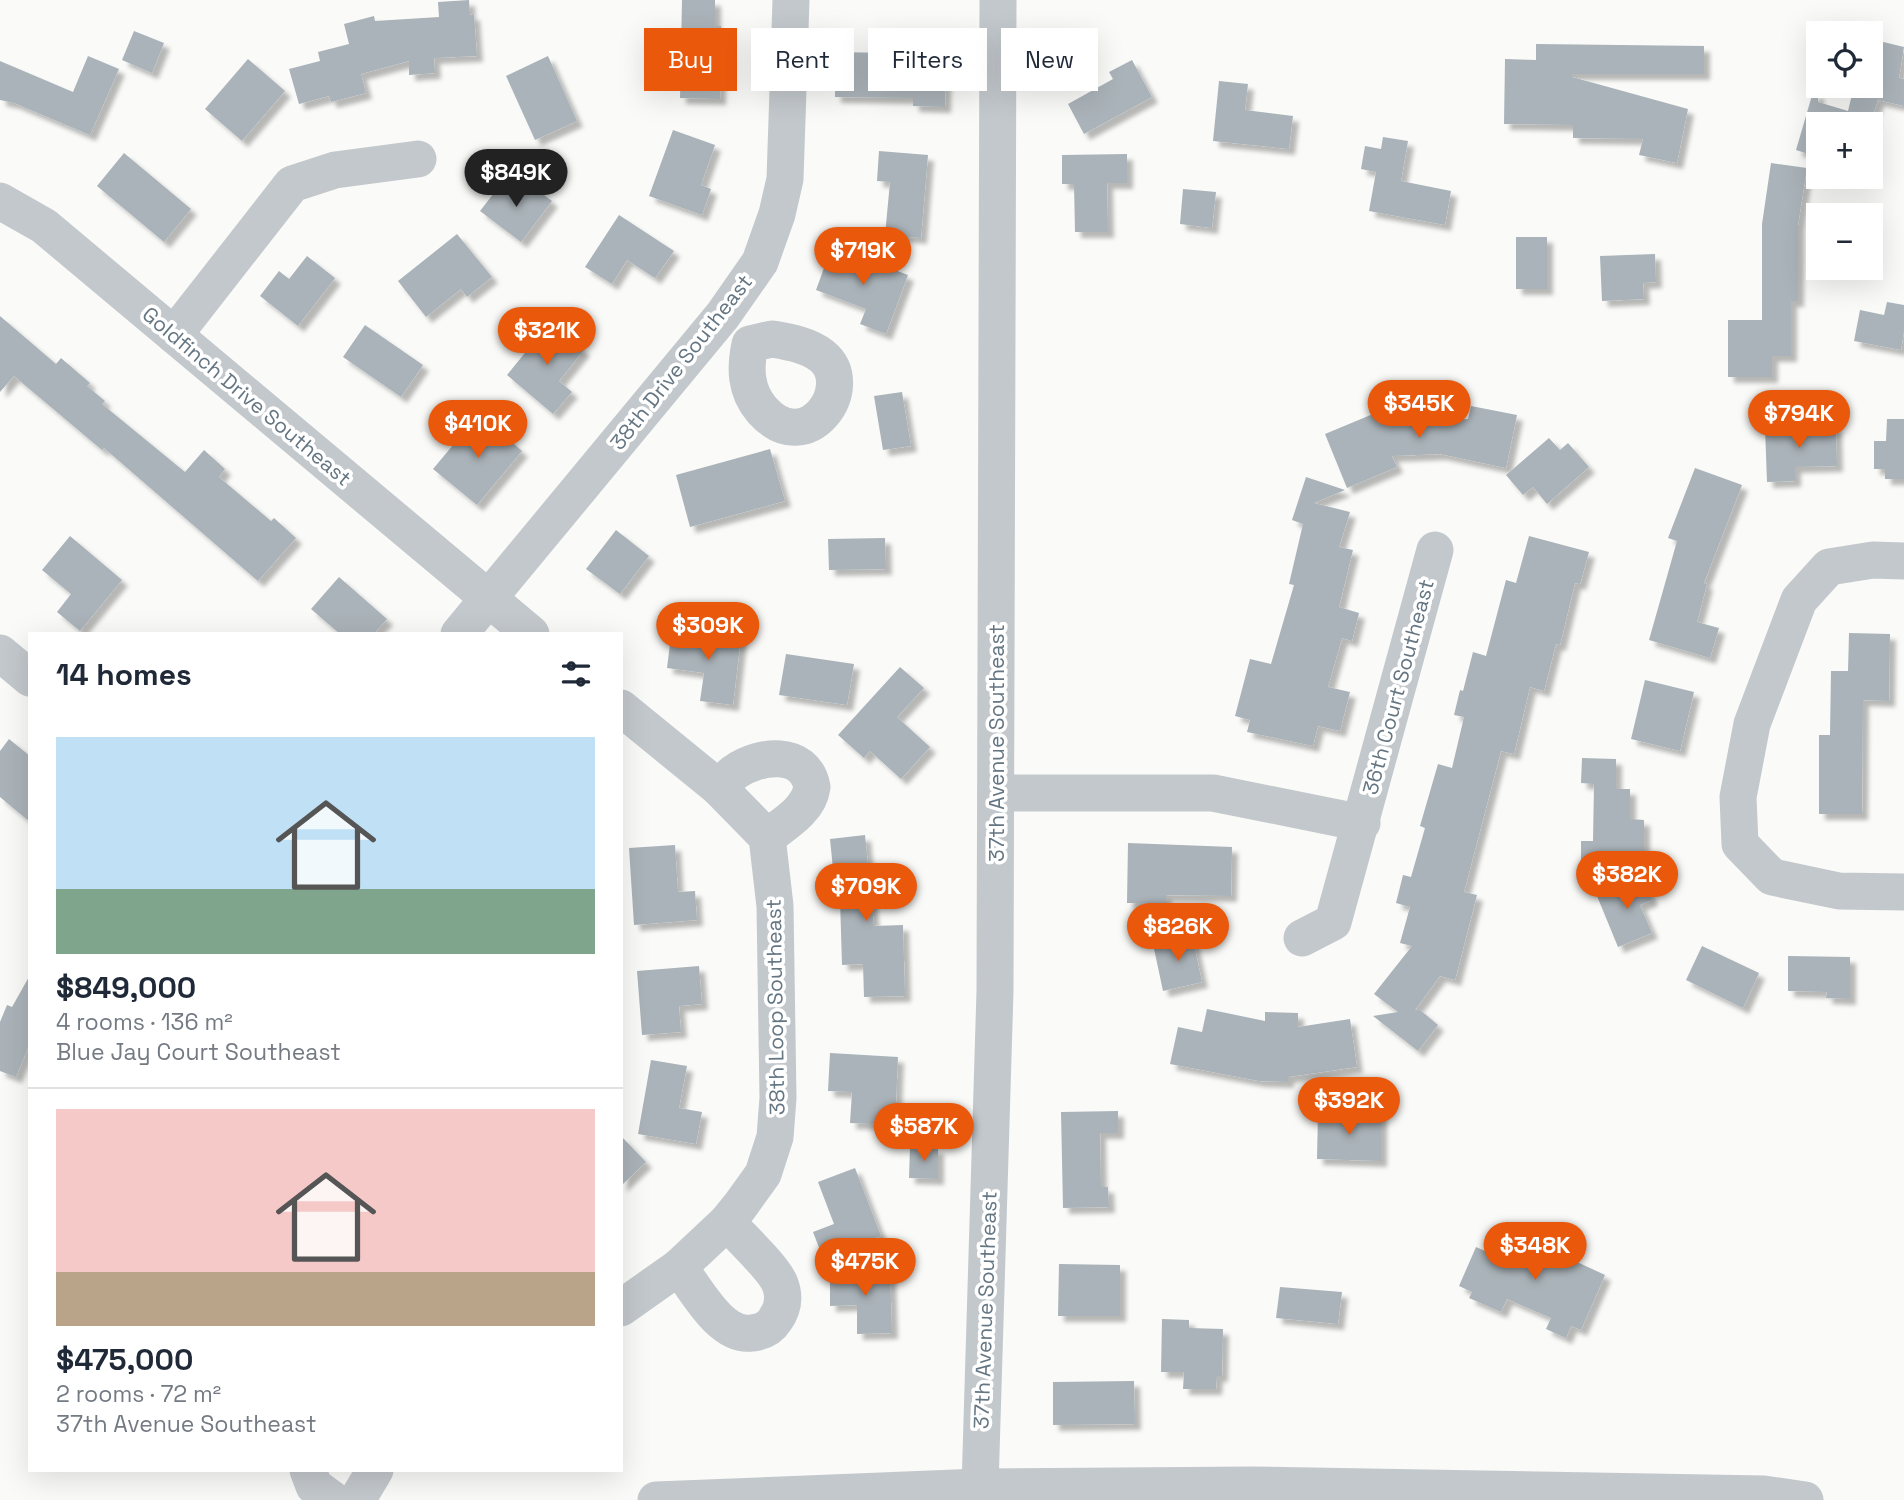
<!DOCTYPE html>
<html lang="en">
<head>
<meta charset="utf-8">
<style>
	:root { --surface:#fff; --page:#f2f2f3; --text:#1f2937; --muted:#747a83; --line:#e0e1e3; --accent:#ea580c }
	body { margin:0; font-family:"Space Grotesk",sans-serif; background:var(--page); color:var(--text); height:100vh; display:flex; flex-direction:column; font-size:26px; white-space:nowrap }
	* { box-sizing:border-box; margin:0 }
	p { font-size:23px; color:var(--muted) }
	.icon { flex:none; width:38px; height:38px; fill:none; stroke:currentColor; stroke-width:2; stroke-linecap:round; stroke-linejoin:round }
	.map { position:relative; flex:1; overflow:hidden }
	.drawer { position:absolute; left:28px; top:632px; width:595px; height:840px; display:flex; flex-direction:column; background:var(--surface); border-radius:0px; box-shadow:0 7px 28px #0002 }
	.drawer>* { flex:none }
	.banner { position:absolute; left:644px; top:28px; width:665px; height:63px; display:flex; gap:14px }
	.fabs { position:absolute; left:1806px; top:21px; display:grid; gap:14px }
	.fabs a { display:grid; place-items:center; width:77px; height:77px; border-radius:0px; background:var(--surface); box-shadow:0 7px 28px #0002; font-size:35px }
	.price { position:absolute; translate:-50% -60px; padding:0 16px; border-radius:24px; background:var(--accent); color:#fff; font-size:23px; line-height:46px; filter:drop-shadow(0 2px 4px #0008) }
	.price::after { content:''; position:absolute; left:50%; top:42px; width:21px; height:16px; margin-left:-10px; background:inherit; clip-path:polygon(0 0,100% 0,50% 100%) }
	.price.on { background:#222; color:#fff }
	ul { padding:0; list-style:none }
	li { display:grid; align-content:center; gap:14px; height:371px; padding:0 28px }
	li+li { border-top:2px solid var(--line) }
	li span { display:grid; place-items:center; height:217px; border-radius:0px; color:#555 }
	li>.icon { margin-inline-start:auto }
	span .icon { width:126px; height:126px; fill:#fffc; stroke-width:1 }
	li b { font-size:30px }
	h2 { display:flex; justify-content:space-between; align-items:center; height:84px; padding:0 28px; font-size:30px }
	.pill { padding:0 24px; border-radius:0px; background:var(--surface); box-shadow:0 7px 28px #0002; font-size:24px; line-height:63px }
	.pill.on { background:var(--accent); color:#fff }
	.map>svg:first-child { display:block }
	.building { fill:#aab3b9; filter:url(#shadow) }
	.lines { fill:none; stroke-linecap:round; stroke-linejoin:round }
	.minor { stroke:#c3c8cc; stroke-width:37 }
	.labels { text-anchor:middle; dominant-baseline:central; stroke-width:7; stroke-linejoin:round; paint-order:stroke }
	.street-label { font-size:21px; fill:#657683; stroke:#fff }
</style>
</head>
<body>
<div class="map">
<svg width="1904" height="1500" viewBox="0 0 1904 1500">
	<defs>
		<filter id="shadow"><feDropShadow dx="6" dy="6" stdDeviation="2" flood-color="#0004"/></filter>
	</defs>
	<rect width="100%" height="100%" fill="#fafaf8"/>
	<g class="building">
		<path d="M 469,0 L 470,15 L 474,14 L 477,56 L 434,58 L 435,73 L 409,75 L 409,61 L 361,74 L 366,93 L 331,102 L 329,96 L 299,104 L 289,69 L 320,61 L 318,52 L 349,44 L 344,24 L 374,16 L 375,21 L 439,17 L 438,2 Z"/>
		<path d="M 682,0 L 715,0 L 715,26 L 721,26 L 720,99 L 680,98 Z"/>
		<path d="M 134,31 L 164,43 L 152,73 L 122,60 Z"/>
		<path d="M 1871,39 L 1904,47 L 1899,78 L 1904,79 L 1904,106 L 1878,100 L 1872,118 L 1875,119 L 1874,124 L 1818,124 L 1818,157 L 1796,150 L 1813,92 L 1818,93 L 1818,102 L 1848,111 L 1854,86 L 1871,86 Z"/>
		<path d="M 1536,44 L 1704,46 L 1704,74 L 1572,74 L 1572,77 L 1688,109 L 1677,163 L 1639,155 L 1643,139 L 1573,138 L 1573,125 L 1504,124 L 1505,59 L 1536,60 Z"/>
		<path d="M 835,52 L 946,54 L 945,107 L 913,106 L 913,98 L 835,97 Z"/>
		<path d="M 88,56 L 119,69 L 90,135 L 14,103 L 0,100 L 0,61 L 73,92 Z"/>
		<path d="M 548,56 L 577,121 L 535,140 L 506,76 Z"/>
		<path d="M 248,59 L 285,91 L 242,141 L 205,109 Z"/>
		<path d="M 1132,60 L 1152,97 L 1084,134 L 1068,104 L 1113,79 L 1109,72 Z"/>
		<path d="M 1219,81 L 1248,84 L 1245,110 L 1293,116 L 1289,149 L 1213,141 Z"/>
		<path d="M 673,130 L 715,145 L 701,185 L 711,189 L 702,215 L 649,196 Z"/>
		<path d="M 1383,137 L 1408,141 L 1401,181 L 1451,191 L 1445,225 L 1369,211 L 1376,172 L 1361,169 L 1365,146 L 1381,149 Z"/>
		<path d="M 879,151 L 928,155 L 921,238 L 885,235 L 890,182 L 877,181 Z"/>
		<path d="M 124,153 L 191,209 L 164,242 L 97,186 Z"/>
		<path d="M 1127,154 L 1127,183 L 1107,183 L 1108,232 L 1075,232 L 1074,184 L 1062,184 L 1062,155 Z"/>
		<path d="M 1771,163 L 1807,168 L 1798,225 L 1798,301 L 1791,301 L 1791,356 L 1772,356 L 1772,377 L 1728,377 L 1728,320 L 1762,320 L 1762,224 Z"/>
		<path d="M 525,181 L 552,201 L 521,242 L 480,211 L 501,184 L 514,194 Z"/>
		<path d="M 1183,189 L 1216,192 L 1212,228 L 1180,224 Z"/>
		<path d="M 619,215 L 674,251 L 655,278 L 627,260 L 612,284 L 585,267 Z"/>
		<path d="M 457,234 L 492,277 L 467,297 L 461,289 L 426,317 L 398,281 Z"/>
		<rect x="1516" y="237" width="31" height="52"/>
		<path d="M 832,246 L 908,275 L 886,334 L 860,324 L 866,309 L 816,290 Z"/>
		<path d="M 1655,254 L 1656,282 L 1643,283 L 1644,299 L 1602,301 L 1600,256 Z"/>
		<path d="M 307,256 L 335,278 L 298,326 L 260,296 L 279,271 L 289,279 Z"/>
		<path d="M 1887,302 L 1904,305 L 1904,331 L 1901,350 L 1854,341 L 1860,310 L 1884,315 Z"/>
		<path d="M 0,316 L 56,364 L 61,358 L 90,383 L 87,386 L 105,401 L 102,404 L 185,472 L 204,450 L 225,469 L 219,477 L 271,521 L 274,518 L 296,538 L 258,581 L 104,448 L 102,450 L 14,376 L 0,392 Z"/>
		<path d="M 550,322 L 584,350 L 559,381 L 572,392 L 553,414 L 507,375 Z"/>
		<path d="M 365,325 L 423,365 L 401,397 L 343,357 Z"/>
		<path d="M 902,392 L 911,446 L 883,450 L 874,396 Z"/>
		<path d="M 1471,406 L 1517,415 L 1506,468 L 1440,454 L 1392,456 L 1397,467 L 1347,488 L 1325,434 L 1385,409 L 1434,407 L 1435,421 L 1468,419 Z"/>
		<path d="M 479,414 L 522,451 L 477,505 L 433,469 Z"/>
		<path d="M 1887,419 L 1904,419 L 1904,479 L 1885,479 L 1885,469 L 1874,469 L 1874,441 L 1886,441 Z"/>
		<path d="M 1836,426 L 1837,466 L 1795,467 L 1795,481 L 1767,482 L 1765,428 Z"/>
		<path d="M 1549,438 L 1560,450 L 1568,443 L 1589,467 L 1547,504 L 1533,487 L 1523,495 L 1506,475 Z"/>
		<path d="M 770,449 L 785,501 L 690,527 L 676,475 Z"/>
		<path d="M 1695,468 L 1742,485 L 1704,583 L 1707,584 L 1697,622 L 1719,628 L 1710,658 L 1649,640 L 1677,541 L 1668,538 Z"/>
		<path d="M 1306,477 L 1345,490 L 1314,503 L 1350,512 L 1339,547 L 1353,550 L 1339,607 L 1359,613 L 1352,641 L 1342,638 L 1328,687 L 1350,692 L 1340,731 L 1318,726 L 1313,746 L 1247,732 L 1250,720 L 1235,716 L 1250,659 L 1271,664 L 1294,585 L 1289,584 L 1303,524 L 1292,520 Z"/>
		<path d="M 616,530 L 649,556 L 620,594 L 586,569 Z"/>
		<path d="M 70,536 L 122,580 L 80,631 L 57,612 L 71,594 L 42,570 Z"/>
		<path d="M 1529,536 L 1589,552 L 1580,584 L 1575,583 L 1560,645 L 1556,644 L 1544,691 L 1530,687 L 1514,754 L 1501,751 L 1464,892 L 1477,895 L 1455,980 L 1440,976 L 1415,1010 L 1419,1009 L 1438,1025 L 1418,1051 L 1373,1016 L 1398,1012 L 1374,994 L 1412,946 L 1400,943 L 1410,907 L 1396,903 L 1403,875 L 1411,877 L 1425,828 L 1420,826 L 1438,764 L 1452,768 L 1464,717 L 1454,715 L 1460,690 L 1463,691 L 1473,652 L 1486,656 L 1506,580 L 1516,583 Z"/>
		<path d="M 885,538 L 886,569 L 829,570 L 828,539 Z"/>
		<path d="M 339,577 L 387,619 L 374,634 L 340,634 L 311,609 Z"/>
		<path d="M 672,628 L 741,637 L 733,705 L 700,701 L 704,673 L 667,668 Z"/>
		<path d="M 1849,633 L 1890,634 L 1889,701 L 1863,700 L 1862,814 L 1819,814 L 1819,735 L 1830,735 L 1831,671 L 1848,671 Z"/>
		<path d="M 786,654 L 854,664 L 847,705 L 779,695 Z"/>
		<path d="M 900,667 L 924,688 L 897,717 L 930,747 L 901,779 L 870,751 L 864,758 L 838,735 Z"/>
		<path d="M 1645,680 L 1694,692 L 1680,751 L 1631,739 Z"/>
		<path d="M 9,739 L 30,756 L 30,822 L 0,797 L 0,751 Z"/>
		<path d="M 1582,758 L 1616,759 L 1616,789 L 1630,789 L 1630,819 L 1644,820 L 1644,852 L 1633,852 L 1637,863 L 1581,862 L 1581,841 L 1593,841 L 1594,784 L 1581,783 Z"/>
		<path d="M 865,835 L 874,926 L 903,925 L 905,996 L 864,997 L 863,964 L 842,965 L 840,899 L 836,899 L 830,839 Z"/>
		<path d="M 1128,843 L 1232,847 L 1231,896 L 1166,895 L 1166,903 L 1127,903 Z"/>
		<path d="M 675,845 L 678,892 L 695,891 L 697,920 L 634,925 L 629,848 Z"/>
		<path d="M 1643,877 L 1652,900 L 1640,905 L 1652,933 L 1618,947 L 1597,896 Z"/>
		<path d="M 1192,935 L 1202,982 L 1163,991 L 1153,944 Z"/>
		<path d="M 1702,946 L 1759,973 L 1743,1008 L 1686,980 Z"/>
		<path d="M 1788,956 L 1850,957 L 1850,999 L 1826,998 L 1827,992 L 1788,991 Z"/>
		<path d="M 699,966 L 702,1004 L 679,1006 L 681,1032 L 642,1035 L 637,971 Z"/>
		<path d="M 30,975 L 30,1043 L 16,1077 L 0,1071 L 0,1022 L 7,1005 L 12,1007 Z"/>
		<path d="M 1207,1009 L 1265,1021 L 1265,1012 L 1298,1013 L 1298,1027 L 1350,1019 L 1357,1067 L 1288,1077 L 1288,1082 L 1259,1081 L 1170,1064 L 1178,1027 L 1202,1032 Z"/>
		<path d="M 830,1053 L 898,1057 L 895,1125 L 850,1123 L 852,1092 L 828,1091 Z"/>
		<path d="M 651,1060 L 687,1066 L 679,1108 L 702,1112 L 696,1144 L 638,1134 Z"/>
		<path d="M 1118,1111 L 1118,1133 L 1100,1133 L 1101,1187 L 1108,1187 L 1109,1207 L 1063,1208 L 1061,1112 Z"/>
		<path d="M 1318,1112 L 1381,1114 L 1381,1161 L 1317,1159 Z"/>
		<path d="M 621,1136 L 646,1162 L 621,1186 Z"/>
		<path d="M 910,1147 L 938,1148 L 938,1179 L 909,1178 Z"/>
		<path d="M 855,1168 L 881,1236 L 823,1258 L 813,1232 L 834,1224 L 818,1182 Z"/>
		<path d="M 1526,1226 L 1553,1238 L 1549,1249 L 1605,1275 L 1581,1330 L 1571,1326 L 1566,1338 L 1546,1329 L 1551,1318 L 1507,1299 L 1501,1312 L 1469,1298 L 1472,1292 L 1459,1286 L 1476,1247 L 1510,1262 Z"/>
		<path d="M 1059,1264 L 1120,1265 L 1120,1316 L 1058,1316 Z"/>
		<path d="M 890,1270 L 892,1333 L 857,1334 L 857,1305 L 830,1306 L 830,1271 Z"/>
		<path d="M 1280,1287 L 1342,1292 L 1338,1324 L 1276,1318 Z"/>
		<path d="M 1162,1319 L 1189,1320 L 1189,1328 L 1223,1329 L 1222,1376 L 1217,1376 L 1216,1389 L 1183,1389 L 1184,1372 L 1161,1372 Z"/>
		<path d="M 1134,1381 L 1135,1424 L 1053,1425 L 1053,1382 Z"/>
	</g>
	<g class="lines">
		<g class="minor">
			<path d="M 0,201 L 44,226 L 531,634"/>
			<path d="M 174,335 L 292,184 L 335,170 L 418,159"/>
			<path d="M 772,339 C 789,342 808,345 822,356 C 859,386 807,461 762,410 C 745,390 745,368 750,344 Z"/>
			<path d="M 1904,561 L 1873,560 L 1829,567 L 1799,600 L 1752,724 L 1738,797 L 1740,844 L 1772,877 L 1839,891 L 1904,892"/>
			<path d="M 459,634 L 723,315 L 760,262 L 777,214 L 785,179 L 791,0"/>
			<path d="M 0,653 L 30,678"/>
			<path d="M 621,708 L 719,788 L 767,837 L 775,906 L 778,1098 L 775,1137 L 763,1174 L 740,1206 L 727,1222 L 679,1267 L 621,1308"/>
			<path d="M 719,788 C 724,783 729,776 735,772 C 759,755 805,749 812,787 C 809,810 784,824 767,837"/>
			<path d="M 996,793 L 1213,793 L 1362,823"/>
			<path d="M 1302,938 L 1333,922 L 1435,550"/>
			<path d="M 679,1267 C 696,1289 721,1338 752,1333 C 761,1332 770,1328 775,1320 C 783,1309 785,1297 780,1284 C 774,1268 740,1237 727,1222"/>
			<path d="M 308,1470 L 314,1486 L 333,1500"/>
			<path d="M 980,1487 L 995,991 L 998,0"/>
			<path d="M 357,1500 L 375,1470"/>
			<path d="M 656,1500 L 980,1487 L 1253,1485 L 1764,1494 L 1805,1500"/>
		</g>
	</g>
	<g class="labels">
		<g class="street-label">
			<text transform="translate(681 362) rotate(-52)">38th Drive Southeast</text>
			<text transform="translate(247 396) rotate(40)">Goldfinch Drive Southeast</text>
			<text transform="translate(1398 687) rotate(-75)">36th Court Southeast</text>
			<text transform="translate(996 743) rotate(-90)">37th Avenue Southeast</text>
			<text transform="translate(775 1007) rotate(-91)">38th Loop Southeast</text>
			<text transform="translate(985 1310) rotate(-88)">37th Avenue Southeast</text>
		</g>
	</g>
</svg>
<div class="fabs">
<a><svg class="icon" aria-label="locate" viewBox="0 0 24 24"><circle cx="12" cy="12" r="6"/><path d="M12 2v4M12 18v4M2 12h4M18 12h4"/></svg></a>
<a>+</a>
<a>−</a>
</div>
<b class="price on" style="left:516px;top:209px">$849K</b>
<b class="price" style="left:863px;top:287px">$719K</b>
<b class="price" style="left:547px;top:367px">$321K</b>
<b class="price" style="left:1419px;top:440px">$345K</b>
<b class="price" style="left:1799px;top:450px">$794K</b>
<b class="price" style="left:478px;top:460px">$410K</b>
<b class="price" style="left:708px;top:662px">$309K</b>
<b class="price" style="left:1627px;top:911px">$382K</b>
<b class="price" style="left:866px;top:923px">$709K</b>
<b class="price" style="left:1178px;top:963px">$826K</b>
<b class="price" style="left:1349px;top:1137px">$392K</b>
<b class="price" style="left:924px;top:1163px">$587K</b>
<b class="price" style="left:1535px;top:1282px">$348K</b>
<b class="price" style="left:865px;top:1298px">$475K</b>
<div class="banner">
<a class="pill on">Buy</a>
<a class="pill">Rent</a>
<a class="pill">Filters</a>
<a class="pill">New</a>
</div>
<section class="drawer">
<h2>14 homes<svg class="icon" aria-label="filters" viewBox="0 0 24 24"><path d="M4 7h16M4 17h16"/><circle cx="9" cy="7" r="2"/><circle cx="15" cy="17" r="2"/></svg></h2>
<ul>
<li><span style="background:linear-gradient(#bfe0f5 70%,#7fa58c 0)"><svg class="icon" aria-label="home" viewBox="0 0 24 24"><path d="M3 11l9-7 9 7M6 9v11h12V9"/></svg></span><div><b>$849,000</b><p>4 rooms · 136 m²</p><p>Blue Jay Court Southeast</p></div></li>
<li><span style="background:linear-gradient(#f6c9c9 75%,#b9a48a 0)"><svg class="icon" aria-label="home" viewBox="0 0 24 24"><path d="M3 11l9-7 9 7M6 9v11h12V9"/></svg></span><div><b>$475,000</b><p>2 rooms · 72 m²</p><p>37th Avenue Southeast</p></div></li>
</ul>
</section>
</div>
</body>
</html>
